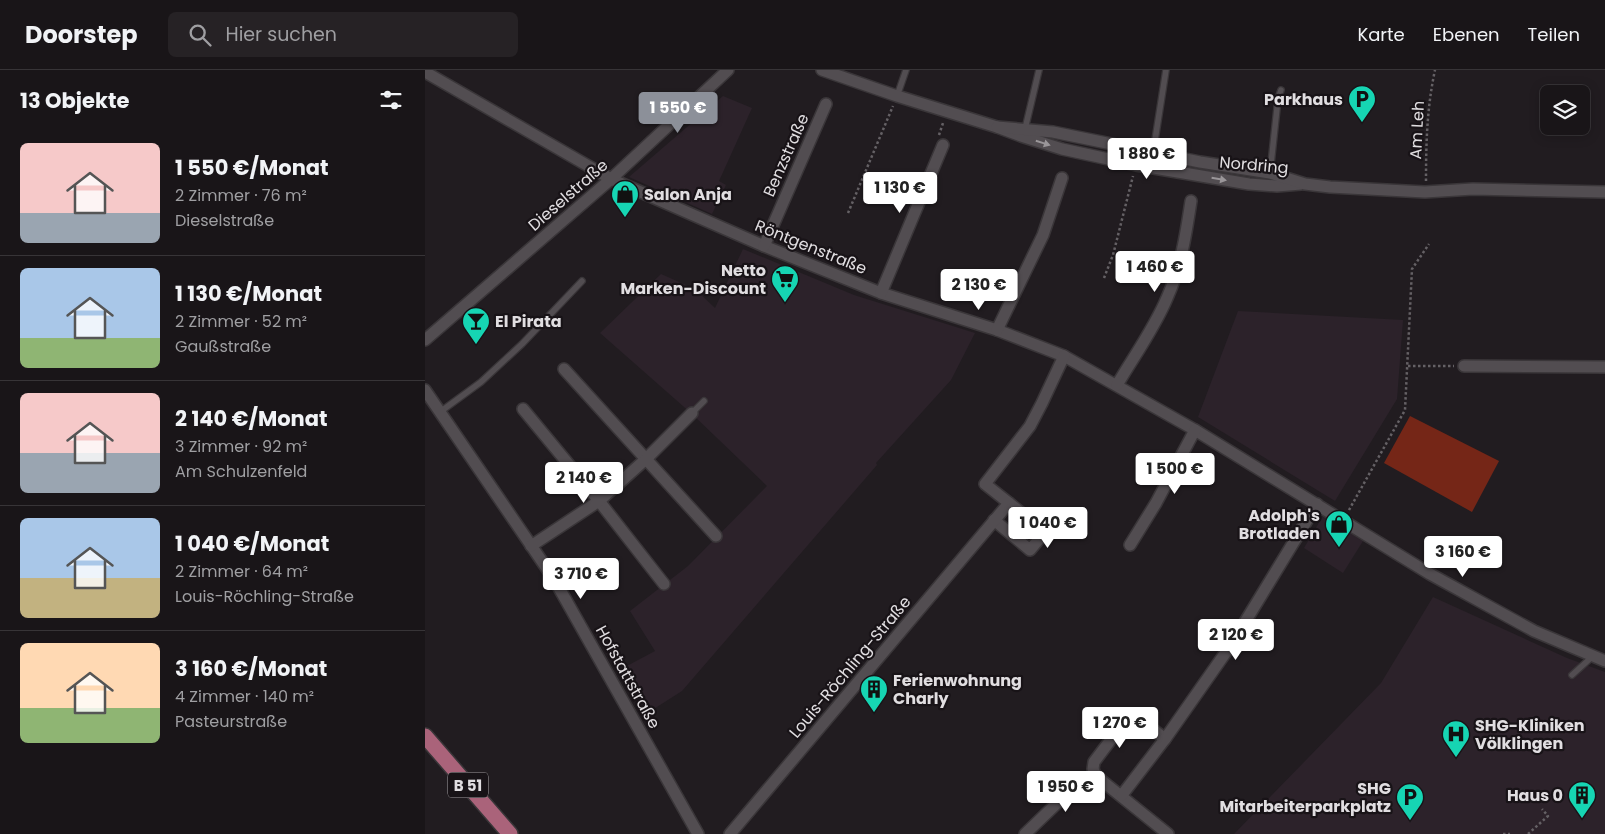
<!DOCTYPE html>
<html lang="de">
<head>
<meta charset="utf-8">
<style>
	:root { --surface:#191518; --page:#262225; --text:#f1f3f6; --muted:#9f9fa2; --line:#373437; --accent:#8c9099 }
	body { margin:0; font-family:Poppins,sans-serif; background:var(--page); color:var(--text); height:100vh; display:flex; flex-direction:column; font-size:19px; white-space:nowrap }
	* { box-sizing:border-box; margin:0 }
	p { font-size:16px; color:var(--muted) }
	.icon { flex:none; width:28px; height:28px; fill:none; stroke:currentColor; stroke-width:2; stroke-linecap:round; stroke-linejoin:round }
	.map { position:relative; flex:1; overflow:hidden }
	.panel { display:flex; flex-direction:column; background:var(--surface); width:425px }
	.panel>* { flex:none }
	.buttons { position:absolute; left:1115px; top:15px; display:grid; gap:10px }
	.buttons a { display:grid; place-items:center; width:50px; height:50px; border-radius:8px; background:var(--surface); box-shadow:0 2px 12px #0003,0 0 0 1px var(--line); font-size:25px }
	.price { position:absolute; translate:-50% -42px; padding:0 11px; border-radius:5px; background:#fff; color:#222; font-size:16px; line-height:32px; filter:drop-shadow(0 1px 2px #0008) }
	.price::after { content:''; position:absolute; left:50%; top:30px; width:15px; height:11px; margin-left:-8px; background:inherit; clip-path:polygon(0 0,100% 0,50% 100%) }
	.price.active { background:var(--accent); color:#fff }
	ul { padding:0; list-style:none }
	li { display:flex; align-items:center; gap:15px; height:125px; padding:0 20px }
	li+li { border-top:1px solid var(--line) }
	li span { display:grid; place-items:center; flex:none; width:140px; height:100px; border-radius:8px; color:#555 }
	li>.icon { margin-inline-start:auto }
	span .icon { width:60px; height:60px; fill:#fffc; stroke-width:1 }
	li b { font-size:21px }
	h2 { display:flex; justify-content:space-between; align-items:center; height:60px; padding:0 20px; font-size:21px }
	header { display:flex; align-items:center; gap:30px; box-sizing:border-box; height:70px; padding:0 25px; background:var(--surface); border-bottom:1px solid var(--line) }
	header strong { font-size:24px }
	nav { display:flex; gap:28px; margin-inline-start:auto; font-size:18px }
	.search { width:350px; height:45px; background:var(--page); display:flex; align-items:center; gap:12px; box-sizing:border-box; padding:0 18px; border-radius:8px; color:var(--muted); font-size:19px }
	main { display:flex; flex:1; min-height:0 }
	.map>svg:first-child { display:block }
	.built { fill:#2c222a }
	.green { fill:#752617 }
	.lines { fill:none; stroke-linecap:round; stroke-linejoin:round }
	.service-casing { stroke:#3a3639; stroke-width:8 }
	.minor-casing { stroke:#3a3639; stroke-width:14 }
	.primary-casing { stroke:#3a3639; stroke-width:18 }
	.path { stroke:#656165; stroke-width:2.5; stroke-dasharray:2.5 2.5; stroke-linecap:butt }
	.service { stroke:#524d51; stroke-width:5.5 }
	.minor { stroke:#524d51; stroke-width:11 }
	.primary { stroke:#aa637a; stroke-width:15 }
	.oneway { fill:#9a9699 }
	.labels { text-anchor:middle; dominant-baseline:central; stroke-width:4.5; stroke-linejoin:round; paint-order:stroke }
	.shield { fill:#181317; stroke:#a5a1a4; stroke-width:1 }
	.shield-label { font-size:15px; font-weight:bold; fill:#e1dee1 }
	.poi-label { font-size:16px; font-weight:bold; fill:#e1dee1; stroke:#181317; text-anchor:end }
	.street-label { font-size:16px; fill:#e1dee1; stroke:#181317 }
</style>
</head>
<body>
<header>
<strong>Doorstep</strong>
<div class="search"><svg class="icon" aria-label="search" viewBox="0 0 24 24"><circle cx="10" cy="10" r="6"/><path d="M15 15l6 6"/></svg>Hier suchen</div>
<nav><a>Karte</a><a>Ebenen</a><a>Teilen</a></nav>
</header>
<main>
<section class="panel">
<h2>13 Objekte<svg class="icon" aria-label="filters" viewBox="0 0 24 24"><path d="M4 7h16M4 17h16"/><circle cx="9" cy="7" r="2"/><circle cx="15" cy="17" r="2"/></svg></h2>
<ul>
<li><span style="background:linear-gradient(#f6c9c9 70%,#9aa5b1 0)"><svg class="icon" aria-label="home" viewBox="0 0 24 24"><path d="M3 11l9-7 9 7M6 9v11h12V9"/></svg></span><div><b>1 550 €/Monat</b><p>2 Zimmer · 76 m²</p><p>Dieselstraße</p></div></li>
<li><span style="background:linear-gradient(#a9c7e8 70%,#8fb573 0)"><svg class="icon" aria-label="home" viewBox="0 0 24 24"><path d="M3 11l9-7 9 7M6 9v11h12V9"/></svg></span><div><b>1 130 €/Monat</b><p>2 Zimmer · 52 m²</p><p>Gaußstraße</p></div></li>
<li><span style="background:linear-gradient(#f6c9c9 60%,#9aa5b1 0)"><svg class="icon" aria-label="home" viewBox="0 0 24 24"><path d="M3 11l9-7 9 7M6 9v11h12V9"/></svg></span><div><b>2 140 €/Monat</b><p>3 Zimmer · 92 m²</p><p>Am Schulzenfeld</p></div></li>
<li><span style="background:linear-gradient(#a9c7e8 60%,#c2b280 0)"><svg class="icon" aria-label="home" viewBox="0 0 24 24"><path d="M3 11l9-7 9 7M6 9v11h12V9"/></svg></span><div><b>1 040 €/Monat</b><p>2 Zimmer · 64 m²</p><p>Louis-Röchling-Straße</p></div></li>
<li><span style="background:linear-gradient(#ffd9b3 65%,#8fb573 0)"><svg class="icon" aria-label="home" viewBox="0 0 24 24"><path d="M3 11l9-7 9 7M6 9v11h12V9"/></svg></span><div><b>3 160 €/Monat</b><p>4 Zimmer · 140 m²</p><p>Pasteurstraße</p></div></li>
</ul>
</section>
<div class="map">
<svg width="1180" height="764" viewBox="0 0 1180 764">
	<rect width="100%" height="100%" fill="#211c20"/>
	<g class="built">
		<path d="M 298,26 L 327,38 L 294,111 L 301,115 L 287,144 L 204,107 Z"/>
		<path d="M 318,179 L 429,225 L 550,263 L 526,310 L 451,393 L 452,395 L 257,621 L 224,642 L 200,597 L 230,581 L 205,541 L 263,496 L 342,416 L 267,344 L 175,263 L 236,204 L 270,219 L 290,238 Z"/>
		<path d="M 813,241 L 978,250 L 972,329 L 910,431 L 773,347 Z"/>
		<path d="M 898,446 L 938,471 L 918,503 L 879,478 Z"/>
		<path d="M 1008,527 L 1142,588 L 1180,602 L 1180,764 L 809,764 L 956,613 Z"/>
	</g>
	<path class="green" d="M 985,346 L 1074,391 L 1047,442 L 959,393 Z"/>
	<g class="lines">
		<g class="service-casing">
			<g id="service">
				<path d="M 472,26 L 481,0"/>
				<path d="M 600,59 L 614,0"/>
				<path d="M 728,83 L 741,0"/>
				<path d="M 845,103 L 853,29 L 856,20"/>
				<path d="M 15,342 L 56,312 L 97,274 L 157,211"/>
				<path d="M 267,343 L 279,331"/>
				<path d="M 1147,605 L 1168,586"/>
			</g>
		</g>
		<g class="minor-casing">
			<g id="minor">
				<path d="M 397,0 L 472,26 L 572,57 L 596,66 L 637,79 L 711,95 L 824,114 L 852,116 L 876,114"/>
				<path d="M 0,2 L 186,109 L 339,176 L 456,223 L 572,260 L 639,286 L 770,360 L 1005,504 L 1109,561 L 1180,591"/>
				<path d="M 572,57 L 628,62 L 775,92 L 845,103 L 880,114 L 905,117 L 1000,122 L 1048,119 L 1180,122"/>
				<path d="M 339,176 L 401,34"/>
				<path d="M 456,223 L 518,75"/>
				<path d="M 572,260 L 618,165 L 637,108"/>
				<path d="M 0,270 L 186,109 L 303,0"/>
				<path d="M 1039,296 L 1180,297"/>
				<path d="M 139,299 L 291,466"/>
				<path d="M 692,315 C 709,286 729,259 742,228 C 756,197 761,164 766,131"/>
				<path d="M 0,320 L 129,509 L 273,764"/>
				<path d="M 98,339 L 174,431 L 239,514"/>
				<path d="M 569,450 L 605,480 L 620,462 L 584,433"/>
				<path d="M 705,475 L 731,433 L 770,360"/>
				<path d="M 106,476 L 174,431 L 221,389 L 267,343"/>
				<path d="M 740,669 C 728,660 716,646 700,651 L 669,692 L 668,699 L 671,706 L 743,764"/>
				<path d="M 697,725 L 740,669 L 806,575 L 892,434"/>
				<path d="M 305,764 L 584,433 L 560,414 L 605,356 L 617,333 L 639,286"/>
				<path d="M 600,764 L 652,714 L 671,706"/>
			</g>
		</g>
		<g class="primary-casing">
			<path id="primary" d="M 0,666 L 85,764"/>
		</g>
		<g class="path">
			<path d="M 514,65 L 518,53"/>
			<path d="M 1001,111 C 1001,73 1002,37 1010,0"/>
			<path d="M 423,143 L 468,36"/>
			<path d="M 679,208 L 688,185 L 708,106"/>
			<path d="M 983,296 L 1029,296"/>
			<path d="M 924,440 L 980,340 L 987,199 L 1004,174"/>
			<path d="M 1078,764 L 1085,764"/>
			<path d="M 1103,764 L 1123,746 L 1117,739"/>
		</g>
		<use href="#service" class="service"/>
		<use href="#minor" class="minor"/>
		<use href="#primary" class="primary"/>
	</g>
	<defs><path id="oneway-solid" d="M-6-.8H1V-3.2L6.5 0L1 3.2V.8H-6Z" transform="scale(1.25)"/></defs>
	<g class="oneway">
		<use href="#oneway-solid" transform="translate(618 73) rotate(17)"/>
		<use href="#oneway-solid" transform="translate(794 109) rotate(10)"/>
	</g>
	<defs>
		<g id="parking-pin" transform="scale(1.4375)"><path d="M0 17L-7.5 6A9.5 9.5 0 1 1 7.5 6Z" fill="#16d5b3" stroke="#181317"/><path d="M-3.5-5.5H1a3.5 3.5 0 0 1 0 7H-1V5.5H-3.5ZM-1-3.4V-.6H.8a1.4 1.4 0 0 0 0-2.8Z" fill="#111"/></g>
		<g id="shop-pin" transform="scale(1.4375)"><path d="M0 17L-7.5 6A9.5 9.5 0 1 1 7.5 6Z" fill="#16d5b3" stroke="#181317"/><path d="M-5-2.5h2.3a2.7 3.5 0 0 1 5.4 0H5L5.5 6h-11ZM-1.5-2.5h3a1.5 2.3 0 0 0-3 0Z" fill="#111"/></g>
		<g id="supermarket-pin" transform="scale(1.4375)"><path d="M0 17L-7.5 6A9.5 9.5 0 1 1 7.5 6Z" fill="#16d5b3" stroke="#181317"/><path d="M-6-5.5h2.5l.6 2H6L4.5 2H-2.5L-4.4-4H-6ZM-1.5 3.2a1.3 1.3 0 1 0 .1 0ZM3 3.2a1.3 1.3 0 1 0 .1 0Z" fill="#111"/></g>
		<g id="bar-pin" transform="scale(1.4375)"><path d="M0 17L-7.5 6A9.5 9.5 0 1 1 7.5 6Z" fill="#16d5b3" stroke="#181317"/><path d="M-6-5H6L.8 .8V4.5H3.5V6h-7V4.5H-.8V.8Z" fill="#111"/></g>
		<g id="building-pin" transform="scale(1.4375)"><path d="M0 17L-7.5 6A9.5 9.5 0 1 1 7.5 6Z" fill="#16d5b3" stroke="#181317"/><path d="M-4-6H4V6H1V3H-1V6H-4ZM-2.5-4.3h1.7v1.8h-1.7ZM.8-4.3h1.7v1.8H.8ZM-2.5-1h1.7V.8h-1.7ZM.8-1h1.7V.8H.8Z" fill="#111"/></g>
		<g id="hospital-pin" transform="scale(1.4375)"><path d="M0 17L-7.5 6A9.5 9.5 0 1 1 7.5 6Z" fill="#16d5b3" stroke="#181317"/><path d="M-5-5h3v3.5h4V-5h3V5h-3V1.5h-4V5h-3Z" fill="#111"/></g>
	</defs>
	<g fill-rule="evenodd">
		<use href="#parking-pin" x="937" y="29"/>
		<use href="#shop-pin" x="200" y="124"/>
		<use href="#supermarket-pin" x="360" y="209"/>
		<use href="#bar-pin" x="51" y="251"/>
		<use href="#shop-pin" x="914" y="454"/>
		<use href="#building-pin" x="449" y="619"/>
		<use href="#hospital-pin" x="1031" y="664"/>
		<use href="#building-pin" x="1157" y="725"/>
		<use href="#parking-pin" x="985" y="727"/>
	</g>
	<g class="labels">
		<rect class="shield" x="23" y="702.5" width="40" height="25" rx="4"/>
		<g class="shield-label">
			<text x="43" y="715">B 51</text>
		</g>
		<g class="poi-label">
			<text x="918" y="29">Parkhaus</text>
			<text x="219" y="124" text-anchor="start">Salon Anja</text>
			<text x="341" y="200">Netto<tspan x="341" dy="18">Marken-Discount</tspan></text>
			<text x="70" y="251" text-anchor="start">El Pirata</text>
			<text x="895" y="445">Adolph's<tspan x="895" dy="18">Brotladen</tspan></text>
			<text x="468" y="610" text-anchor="start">Ferienwohnung<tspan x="468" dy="18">Charly</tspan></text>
			<text x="1050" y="655" text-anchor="start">SHG-Kliniken<tspan x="1050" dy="18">Völklingen</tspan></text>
			<text x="966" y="718">SHG<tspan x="966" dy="18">Mitarbeiterparkplatz</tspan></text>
			<text x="1138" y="725">Haus 0</text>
		</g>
		<g class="street-label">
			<text transform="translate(992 60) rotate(-87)">Am Leh</text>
			<text transform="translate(361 85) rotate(-66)">Benzstraße</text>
			<text transform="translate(829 95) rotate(5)">Nordring</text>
			<text transform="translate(143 125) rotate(-41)">Dieselstraße</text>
			<text transform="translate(386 177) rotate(22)">Röntgenstraße</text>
			<text transform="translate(425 597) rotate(-50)">Louis-Röchling-Straße</text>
			<text transform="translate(203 607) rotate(61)">Hofstattstraße</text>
		</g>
	</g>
</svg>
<div class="buttons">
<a><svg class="icon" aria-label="layers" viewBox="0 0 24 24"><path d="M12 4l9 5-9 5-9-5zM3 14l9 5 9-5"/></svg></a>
</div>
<b class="price active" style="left:253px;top:64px">1 550 €</b>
<b class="price" style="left:722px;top:110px">1 880 €</b>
<b class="price" style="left:475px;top:144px">1 130 €</b>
<b class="price" style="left:730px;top:223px">1 460 €</b>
<b class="price" style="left:554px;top:241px">2 130 €</b>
<b class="price" style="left:750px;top:425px">1 500 €</b>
<b class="price" style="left:159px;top:434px">2 140 €</b>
<b class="price" style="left:623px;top:479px">1 040 €</b>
<b class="price" style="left:1038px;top:508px">3 160 €</b>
<b class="price" style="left:156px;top:530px">3 710 €</b>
<b class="price" style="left:811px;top:591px">2 120 €</b>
<b class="price" style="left:695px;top:679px">1 270 €</b>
<b class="price" style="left:641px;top:743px">1 950 €</b>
</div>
</main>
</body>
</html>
